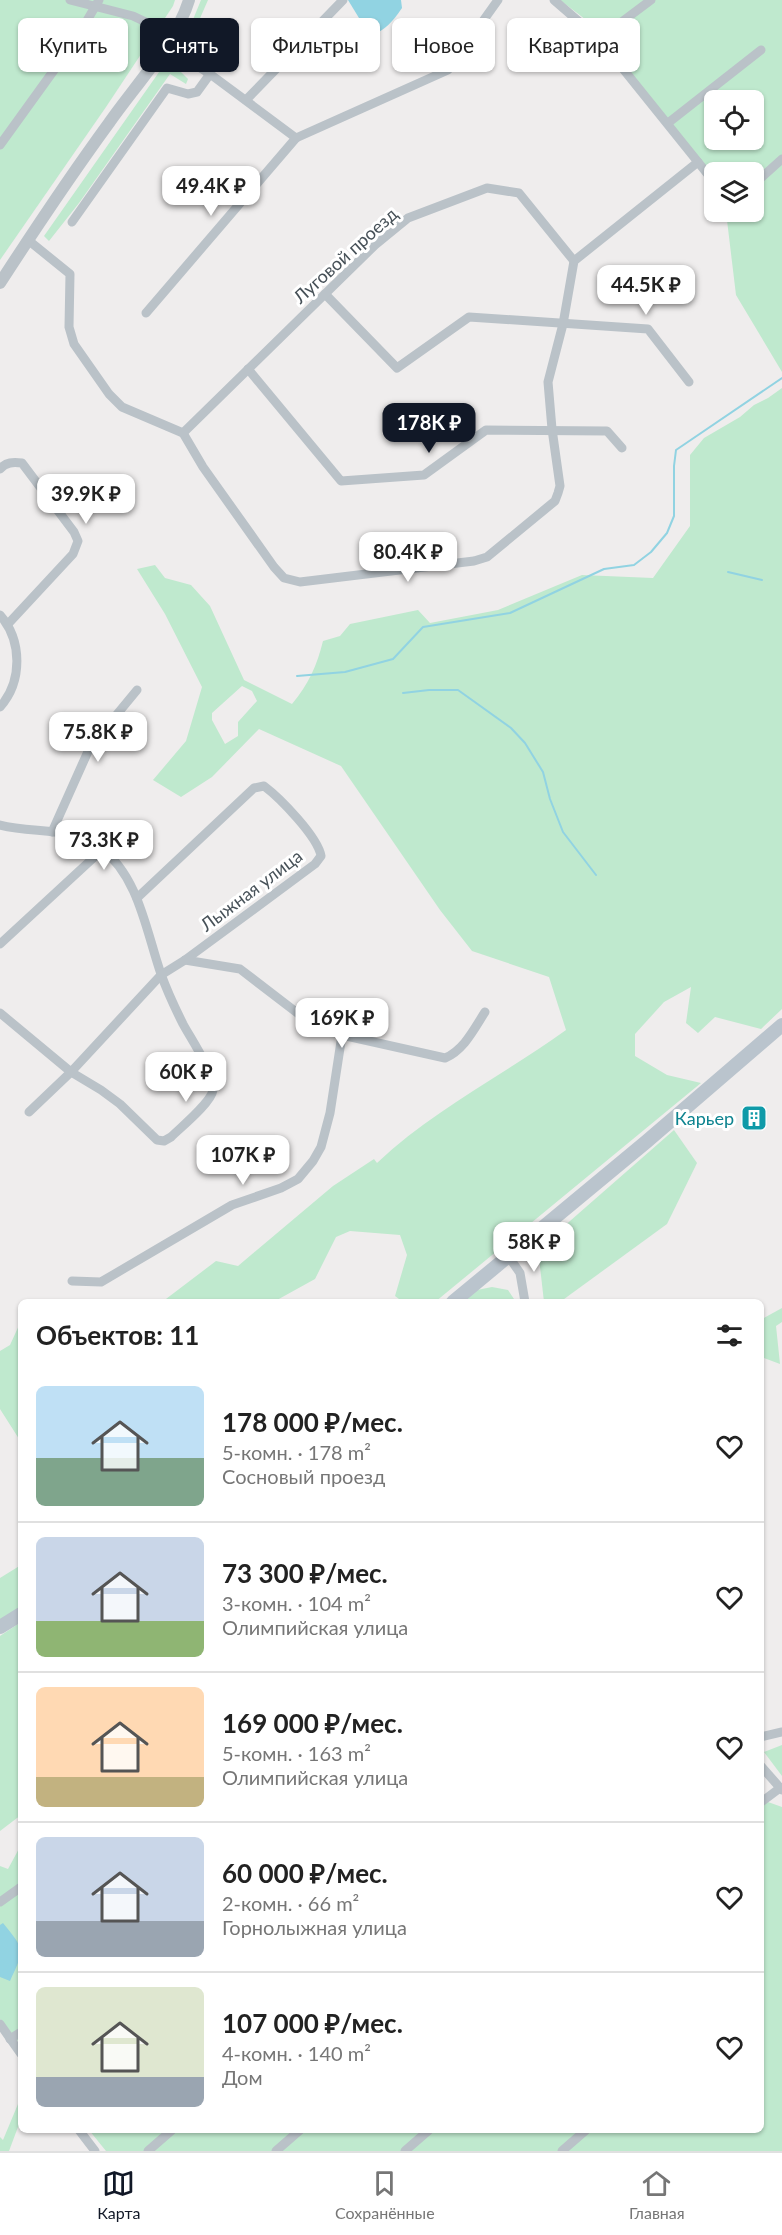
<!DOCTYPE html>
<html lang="ru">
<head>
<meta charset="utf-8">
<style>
	:root { --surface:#fff; --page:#f2f2f2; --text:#222; --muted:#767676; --line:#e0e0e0; --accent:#111827 }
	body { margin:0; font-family:Lato,sans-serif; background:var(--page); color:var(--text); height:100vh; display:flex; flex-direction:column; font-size:22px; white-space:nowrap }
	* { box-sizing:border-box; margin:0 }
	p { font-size:20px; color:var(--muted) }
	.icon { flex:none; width:33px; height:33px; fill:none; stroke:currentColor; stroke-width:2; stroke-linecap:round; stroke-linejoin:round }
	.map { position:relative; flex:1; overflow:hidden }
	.sheet { position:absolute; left:18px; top:1299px; width:746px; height:834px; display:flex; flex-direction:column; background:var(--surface); border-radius:9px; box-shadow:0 2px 4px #0004 }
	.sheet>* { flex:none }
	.hud { position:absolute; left:18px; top:18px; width:747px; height:54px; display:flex; gap:12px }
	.controls { position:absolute; left:704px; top:90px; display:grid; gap:12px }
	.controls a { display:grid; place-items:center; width:60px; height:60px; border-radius:9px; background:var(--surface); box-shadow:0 2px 4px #0004; font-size:30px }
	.price { position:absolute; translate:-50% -51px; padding:0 14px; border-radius:12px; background:#fff; color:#222; font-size:20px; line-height:39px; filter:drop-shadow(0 2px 3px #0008) }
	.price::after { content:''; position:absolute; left:50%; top:36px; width:18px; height:14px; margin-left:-9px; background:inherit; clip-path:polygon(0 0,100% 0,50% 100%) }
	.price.current { background:var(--accent); color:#fff }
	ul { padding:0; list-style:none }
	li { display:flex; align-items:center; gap:18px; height:150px; padding:0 18px }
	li+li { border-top:2px solid var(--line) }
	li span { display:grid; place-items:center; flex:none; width:168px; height:120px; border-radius:9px; color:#555 }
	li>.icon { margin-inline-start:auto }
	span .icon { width:72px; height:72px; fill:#fffc; stroke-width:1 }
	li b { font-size:26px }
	h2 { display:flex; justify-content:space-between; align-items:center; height:72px; padding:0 18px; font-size:26px }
	.tag { padding:0 21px; border-radius:9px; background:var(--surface); box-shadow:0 2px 4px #0004; font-size:21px; line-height:54px }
	.tag.current { background:var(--accent); color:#fff }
	.tab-bar { display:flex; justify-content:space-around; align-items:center; height:84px; border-top:2px solid var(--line); background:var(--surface); font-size:16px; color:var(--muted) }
	.tab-bar a { display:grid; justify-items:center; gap:3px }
	.tab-bar .current { color:var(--accent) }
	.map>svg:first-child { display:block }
	.green { fill:#bfe9ce; fill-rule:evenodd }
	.water { fill:#91d3e2 }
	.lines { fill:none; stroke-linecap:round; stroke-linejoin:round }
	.stream { stroke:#91d3e2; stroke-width:2 }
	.minor { stroke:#bac2c8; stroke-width:9 }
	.tertiary { stroke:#bac2c8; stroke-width:12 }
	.secondary { stroke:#bac4cd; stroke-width:14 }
	.labels { text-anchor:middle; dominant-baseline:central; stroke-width:6; stroke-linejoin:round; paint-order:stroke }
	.street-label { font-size:18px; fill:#475158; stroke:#fff }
	.culture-label { font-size:18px; fill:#0d838f; stroke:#fff; text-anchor:end }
</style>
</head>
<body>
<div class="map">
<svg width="782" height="2151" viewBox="0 0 782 2151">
	<rect width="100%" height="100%" fill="#efeded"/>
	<g class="green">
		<path d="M 0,0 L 175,0 L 173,6 L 106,107 L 0,260 Z"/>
		<path d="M 201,0 L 208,0 L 194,32 L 201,47 L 198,51 L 186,43 L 182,50 L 180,42 L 192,22 Z"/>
		<path d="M 560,0 L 782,0 L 782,372 L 736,295 L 726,212 L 753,212 L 753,172 L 714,172 L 714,187 L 598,29 ZM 714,100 L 753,100 L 753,140 L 714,140 Z"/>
		<path d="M 171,62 L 188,79 L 186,84 L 170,74 L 79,203 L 49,241 L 44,236 L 164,65 Z"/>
		<path d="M 782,388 L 782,1009 L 761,1029 L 715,1017 L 698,1033 L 686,1023 L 691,987 L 664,1002 L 635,1034 L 635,1056 L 667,1075 L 701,1083 L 435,1302 L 403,1302 L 395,1296 L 407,1255 L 400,1235 L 350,1231 L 336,1237 L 315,1279 L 277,1300 L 278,1302 L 162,1302 L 216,1261 L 238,1266 L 333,1186 L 374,1159 L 377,1163 C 433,1110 504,1075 566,1030 L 549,977 L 472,951 L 440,910 L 341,766 L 259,729 L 212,777 L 181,797 L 153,780 L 186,741 L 202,687 L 165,614 L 137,569 L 155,565 L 165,578 L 191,585 L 210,606 L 244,680 L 292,704 C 309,684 317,665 323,641 L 340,636 L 350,624 L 418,610 L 430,623 L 498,610 L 582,575 L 653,578 L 690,526 L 690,455 L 704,438 L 740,417 L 754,405 L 768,398 ZM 242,686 L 252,691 L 257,701 L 238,722 L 238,736 L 225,744 L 212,720 L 212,713 Z"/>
		<path d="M 674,1130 L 697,1163 L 667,1224 L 560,1302 L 544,1302 L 538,1249 Z"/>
		<path d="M 492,1287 L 508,1290 L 516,1302 L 463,1302 L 477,1290 Z"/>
		<path d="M 782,1308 L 782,1322 L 776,1326 L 780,1364 L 761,1357 L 760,1320 Z"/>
		<path d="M 21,1321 L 21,1442 L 0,1409 L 0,1351 L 10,1345 Z"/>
		<path d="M 21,1565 L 21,1607 L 0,1621 L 0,1578 Z"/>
		<path d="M 21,1622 L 21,1815 L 0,1831 L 0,1636 Z"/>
		<path d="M 782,1745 L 782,1776 L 764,1752 Z"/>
		<path d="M 761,1793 L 768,1802 L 782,1807 L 782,2151 L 106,2151 L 89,2130 L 760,2130 Z"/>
		<path d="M 21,1845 L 21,2045 L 0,2019 L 0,1866 L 8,1869 Z"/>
		<path d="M 18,2104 L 21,2106 L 21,2128 L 18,2127 L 9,2151 L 0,2151 L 0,2137 L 3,2140 Z"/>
	</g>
	<g class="water">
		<path d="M 348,0 L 401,0 L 402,8 C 393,21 385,31 370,36 Z"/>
		<path d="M 3,1923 C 25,1950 25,1949 10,1981 L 0,1977 L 0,1925 Z"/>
	</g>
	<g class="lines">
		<g class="stream">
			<path d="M 728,572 L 762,580"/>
			<path d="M 297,676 L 345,672 L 393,659 L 423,627 L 510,613 L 604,569 L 634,565 L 651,552 L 667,533 L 674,516 L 674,466 L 676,450 L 782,378"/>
			<path d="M 403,693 L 429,690 L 458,690 L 511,728 L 525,743 L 543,772 L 550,799 L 563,832 L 596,875"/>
		</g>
		<g class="minor">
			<path d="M 70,0 L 133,16 L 173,35"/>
			<path d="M 554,0 L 599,39 L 714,182"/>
			<path d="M 599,39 L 651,0"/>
			<path d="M 165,46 L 210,74 L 296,138 L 448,70 L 498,0"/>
			<path d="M 246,100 L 343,0"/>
			<path d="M 668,123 L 761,50"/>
			<path d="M 0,145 L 75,41 L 99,0"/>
			<path d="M 753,185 L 782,159"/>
			<path d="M 72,222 L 167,88 L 188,94 L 197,92 L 210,74"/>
			<path d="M 28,240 L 70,274 L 69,327 L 74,344 L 109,394 L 122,407 L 183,433 L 203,467 L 274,567 L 284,578 L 300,582 L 474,561 L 487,557 L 555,501 L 558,493 L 560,486 L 552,429 L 548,382 L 563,324 L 574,261 L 698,162"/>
			<path d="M 325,294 L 397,368 L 469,317 L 648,329 L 689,382"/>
			<path d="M 146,313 L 296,138"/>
			<path d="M 248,369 L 341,481 L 424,475 L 486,430 L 607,431 L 622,448"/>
			<path d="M 183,433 L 375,245 L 408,218 L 487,188 L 519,193 L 574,261"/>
			<path d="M 0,469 C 6,462 13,462 22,463 L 74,532 L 78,541 L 73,554 L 8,624"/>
			<path d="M 0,615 C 22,640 23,681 0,707"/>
			<path d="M 0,825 C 33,834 72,826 101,848 C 139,877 146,931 161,974 C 167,991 175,1008 183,1024 C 191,1039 215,1074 213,1090 C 211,1103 181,1127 171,1137 L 164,1141 L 157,1140 L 120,1104 L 101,1090 L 71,1072 L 0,1013"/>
			<path d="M 52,832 L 90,747 L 137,690"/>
			<path d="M 0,944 L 103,849"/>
			<path d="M 185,960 L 240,969 L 300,1015 L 342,1035 L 445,1058 C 464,1050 474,1029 485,1012"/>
			<path d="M 29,1112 L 71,1072 L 161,975 L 185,960 L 315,864 L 321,856 C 318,837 280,798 264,786 L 254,788 L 137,898"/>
			<path d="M 509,1257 L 520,1273 L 525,1302"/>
			<path d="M 72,1281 L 101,1282 L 232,1205 L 281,1188 L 298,1179 L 313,1161 L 321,1147 L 330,1113 L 342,1035"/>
			<path d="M 760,1737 L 782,1732"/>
			<path d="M 760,1765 L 782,1790"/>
			<path d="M 760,1803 L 780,1788"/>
			<path d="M 0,1902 L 21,1887"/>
			<path d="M 0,2024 L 21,2054"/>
			<path d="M 10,2039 L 21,2032"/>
			<path d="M 79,2130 L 95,2151"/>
			<path d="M 148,2151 L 172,2130"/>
			<path d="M 276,2151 L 300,2130"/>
			<path d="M 405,2151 L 429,2130"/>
			<path d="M 562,2151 L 586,2130"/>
		</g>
		<path class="tertiary" d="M 0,283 C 35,229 71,175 109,123 C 134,87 177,41 189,0"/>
		<g class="secondary">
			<path d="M 453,1302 L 646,1142 L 782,1025"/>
			<path d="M 0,1627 L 21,1614"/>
		</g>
	</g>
	<defs>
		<g id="building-square" transform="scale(1.35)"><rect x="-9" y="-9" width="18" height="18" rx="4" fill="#0f9aa8" stroke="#fff"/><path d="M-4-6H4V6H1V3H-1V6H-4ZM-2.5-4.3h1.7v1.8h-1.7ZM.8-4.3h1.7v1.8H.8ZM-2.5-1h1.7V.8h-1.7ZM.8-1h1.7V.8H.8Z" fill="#fff"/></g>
	</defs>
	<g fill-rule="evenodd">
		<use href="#building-square" x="754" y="1118"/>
	</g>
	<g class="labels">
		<g class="street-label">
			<text transform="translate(345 255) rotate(-42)">Луговой проезд</text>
			<text transform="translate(251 890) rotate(-37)">Лыжная улица</text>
		</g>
		<g class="culture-label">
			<text x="734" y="1118">Карьер</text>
		</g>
	</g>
</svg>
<div class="controls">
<a><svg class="icon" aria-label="locate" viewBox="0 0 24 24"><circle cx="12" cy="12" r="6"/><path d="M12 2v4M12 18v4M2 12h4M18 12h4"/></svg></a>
<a><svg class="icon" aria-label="layers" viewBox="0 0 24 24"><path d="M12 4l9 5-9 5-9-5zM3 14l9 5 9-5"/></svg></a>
</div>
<b class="price" style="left:211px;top:217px">49.4K ₽</b>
<b class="price" style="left:646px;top:316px">44.5K ₽</b>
<b class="price current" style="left:429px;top:454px">178K ₽</b>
<b class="price" style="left:86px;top:525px">39.9K ₽</b>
<b class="price" style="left:408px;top:583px">80.4K ₽</b>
<b class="price" style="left:98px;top:763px">75.8K ₽</b>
<b class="price" style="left:104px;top:871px">73.3K ₽</b>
<b class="price" style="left:342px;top:1049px">169K ₽</b>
<b class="price" style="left:186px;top:1103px">60K ₽</b>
<b class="price" style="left:243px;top:1186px">107K ₽</b>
<b class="price" style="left:534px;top:1273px">58K ₽</b>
<div class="hud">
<a class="tag">Купить</a>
<a class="tag current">Снять</a>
<a class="tag">Фильтры</a>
<a class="tag">Новое</a>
<a class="tag">Квартира</a>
</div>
<section class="sheet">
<h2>Объектов: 11<svg class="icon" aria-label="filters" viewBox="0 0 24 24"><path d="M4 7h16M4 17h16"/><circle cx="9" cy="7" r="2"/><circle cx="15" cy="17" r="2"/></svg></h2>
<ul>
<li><span style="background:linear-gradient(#bfe0f5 60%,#7fa58c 0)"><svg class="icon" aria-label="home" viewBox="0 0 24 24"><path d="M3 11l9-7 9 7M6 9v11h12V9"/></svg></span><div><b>178 000 ₽/мес.</b><p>5-комн. · 178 m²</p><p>Сосновый проезд</p></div><svg class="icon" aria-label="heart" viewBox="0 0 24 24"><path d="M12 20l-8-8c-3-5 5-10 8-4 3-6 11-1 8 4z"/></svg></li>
<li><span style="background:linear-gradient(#c9d6e8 70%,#8fb573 0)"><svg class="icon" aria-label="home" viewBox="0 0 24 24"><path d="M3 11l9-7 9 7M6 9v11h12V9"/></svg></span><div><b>73 300 ₽/мес.</b><p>3-комн. · 104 m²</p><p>Олимпийская улица</p></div><svg class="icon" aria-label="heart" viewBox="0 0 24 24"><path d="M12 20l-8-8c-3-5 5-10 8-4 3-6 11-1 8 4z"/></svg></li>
<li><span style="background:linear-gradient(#ffd9b3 75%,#c2b280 0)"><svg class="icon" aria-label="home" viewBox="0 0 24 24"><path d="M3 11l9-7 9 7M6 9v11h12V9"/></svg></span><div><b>169 000 ₽/мес.</b><p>5-комн. · 163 m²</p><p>Олимпийская улица</p></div><svg class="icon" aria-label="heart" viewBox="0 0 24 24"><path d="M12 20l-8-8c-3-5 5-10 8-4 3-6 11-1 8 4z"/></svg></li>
<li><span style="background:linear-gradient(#c9d6e8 70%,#9aa5b1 0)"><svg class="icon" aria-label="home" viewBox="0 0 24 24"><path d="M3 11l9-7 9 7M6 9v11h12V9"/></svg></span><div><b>60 000 ₽/мес.</b><p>2-комн. · 66 m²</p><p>Горнолыжная улица</p></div><svg class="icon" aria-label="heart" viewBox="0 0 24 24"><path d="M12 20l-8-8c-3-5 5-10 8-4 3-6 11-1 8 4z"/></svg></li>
<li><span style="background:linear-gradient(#dfe7d0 75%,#9aa5b1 0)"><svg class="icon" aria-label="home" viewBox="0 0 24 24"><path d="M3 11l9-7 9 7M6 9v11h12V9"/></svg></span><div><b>107 000 ₽/мес.</b><p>4-комн. · 140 m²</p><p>Дом</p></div><svg class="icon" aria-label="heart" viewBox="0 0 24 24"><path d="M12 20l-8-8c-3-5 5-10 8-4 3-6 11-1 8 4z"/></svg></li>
</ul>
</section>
</div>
<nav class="tab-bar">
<a class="current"><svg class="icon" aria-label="map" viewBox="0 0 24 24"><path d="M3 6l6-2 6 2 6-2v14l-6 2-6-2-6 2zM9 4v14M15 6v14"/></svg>Карта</a>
<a><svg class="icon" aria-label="saved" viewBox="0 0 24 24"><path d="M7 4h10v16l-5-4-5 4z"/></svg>Сохранённые</a>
<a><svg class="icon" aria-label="home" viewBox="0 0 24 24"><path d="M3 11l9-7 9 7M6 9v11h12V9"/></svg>Главная</a>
</nav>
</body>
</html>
